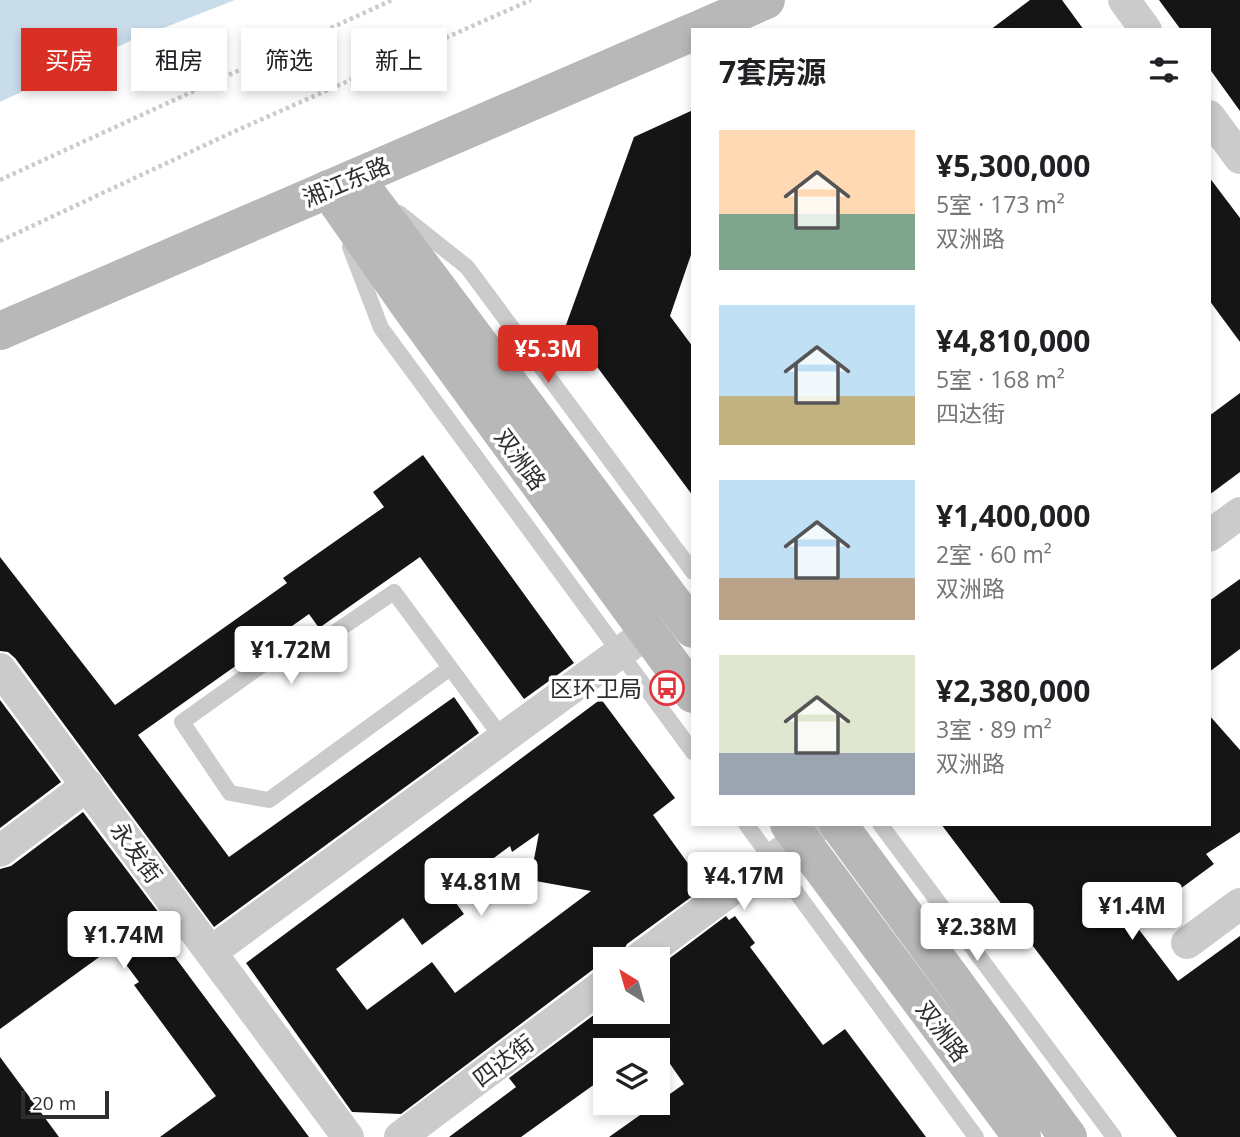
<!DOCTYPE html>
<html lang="zh">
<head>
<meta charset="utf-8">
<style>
	:root { --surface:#fff; --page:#f2f2f2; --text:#202124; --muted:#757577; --accent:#d93025 }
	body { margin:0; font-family:"Open Sans","Noto Sans SC",sans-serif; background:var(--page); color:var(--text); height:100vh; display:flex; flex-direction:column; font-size:26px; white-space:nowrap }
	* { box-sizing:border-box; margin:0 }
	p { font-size:23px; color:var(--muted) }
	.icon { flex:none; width:38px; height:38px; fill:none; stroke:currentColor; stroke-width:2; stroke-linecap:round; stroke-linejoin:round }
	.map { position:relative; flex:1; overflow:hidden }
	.panel { position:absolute; left:691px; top:28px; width:520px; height:798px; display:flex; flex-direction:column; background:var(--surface); border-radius:0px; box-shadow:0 4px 10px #0003 }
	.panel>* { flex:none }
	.top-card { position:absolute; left:21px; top:28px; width:565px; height:63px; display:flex; gap:14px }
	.needle { width:46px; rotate:323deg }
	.buttons { position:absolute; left:593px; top:947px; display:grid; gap:14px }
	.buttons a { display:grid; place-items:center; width:77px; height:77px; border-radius:0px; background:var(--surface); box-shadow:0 4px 10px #0003; font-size:35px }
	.scale { position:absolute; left:21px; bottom:18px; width:88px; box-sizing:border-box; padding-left:7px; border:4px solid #2e2e2e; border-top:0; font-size:19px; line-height:24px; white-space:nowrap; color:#2e2e2e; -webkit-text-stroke:5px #fff; paint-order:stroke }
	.price { position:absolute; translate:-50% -60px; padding:0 16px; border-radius:7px; background:#fff; color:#222; font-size:23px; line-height:46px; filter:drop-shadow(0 2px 4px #0008) }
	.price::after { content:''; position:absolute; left:50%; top:42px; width:21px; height:16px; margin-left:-10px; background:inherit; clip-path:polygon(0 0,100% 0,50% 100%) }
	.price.current { background:var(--accent); color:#fff }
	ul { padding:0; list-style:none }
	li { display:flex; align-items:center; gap:21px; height:175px; padding:0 28px }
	li span { display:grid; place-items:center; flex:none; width:196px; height:140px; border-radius:0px; color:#555 }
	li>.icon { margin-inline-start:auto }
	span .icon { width:84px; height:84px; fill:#fffc; stroke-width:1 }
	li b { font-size:30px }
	h2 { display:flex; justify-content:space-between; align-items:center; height:84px; padding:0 28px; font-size:30px }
	.chip { padding:0 24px; border-radius:0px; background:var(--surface); box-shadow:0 4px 10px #0003; font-size:24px; line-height:63px }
	.chip.current { background:var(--accent); color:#fff }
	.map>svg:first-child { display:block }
	.water { fill:#c8dcea }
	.building { fill:#151515; fill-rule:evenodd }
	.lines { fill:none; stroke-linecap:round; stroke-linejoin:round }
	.path { stroke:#cbcbcb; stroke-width:4.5; stroke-dasharray:3.5 3.5; stroke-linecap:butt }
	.service { stroke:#cbcbcb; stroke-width:16 }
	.minor { stroke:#cbcbcb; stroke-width:32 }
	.secondary { stroke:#b8b8b8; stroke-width:38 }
	.labels { text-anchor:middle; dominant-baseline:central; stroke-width:7; stroke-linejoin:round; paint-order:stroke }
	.street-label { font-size:23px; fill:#2e2e2e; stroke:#fff }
	.poi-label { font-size:23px; fill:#2e2e2e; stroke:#fff; text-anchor:end }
</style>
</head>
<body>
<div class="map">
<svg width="1240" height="1137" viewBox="0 0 1240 1137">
	<rect width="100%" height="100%" fill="#fff"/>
	<path class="water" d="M 0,0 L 235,0 L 130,41 L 0,102 Z"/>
	<g class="building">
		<path d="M 1030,0 L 1062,0 L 1084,30 L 990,30 Z"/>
		<path d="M 1159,0 L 1240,0 L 1240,111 L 1209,68 L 1209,30 L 1181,30 Z"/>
		<path d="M 693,110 L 693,249 L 670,316 L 693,347 L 693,496 L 566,325 L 634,137 Z"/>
		<path d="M 1209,177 L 1240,218 L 1240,342 L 1209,300 Z"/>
		<path d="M 1240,393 L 1240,472 L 1209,495 L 1209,416 Z"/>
		<path d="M 423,455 L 574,663 L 524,699 L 420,557 L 319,628 L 309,614 L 138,735 L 229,857 L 454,697 L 479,733 L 214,927 L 15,658 L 8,652 L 0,651 L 0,557 L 115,705 L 287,583 L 283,578 L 384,507 L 373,492 Z"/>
		<path d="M 1240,579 L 1240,649 L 1209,672 L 1209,601 Z"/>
		<path d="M 601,699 L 675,798 L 653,815 L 705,887 L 627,944 L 621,955 L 615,959 L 606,959 L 606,965 L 595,968 L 401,1114 L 352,1112 L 246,963 ZM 539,833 L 530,880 L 591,891 L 455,993 L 432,962 L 367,1010 L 336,969 L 403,918 L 422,945 L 464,914 L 448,892 L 510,846 L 512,852 Z"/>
		<path d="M 0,700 L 61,782 L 0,828 Z"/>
		<path d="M 1209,715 L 1240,750 L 1240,832 L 1206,854 L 1214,864 L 1134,923 L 1178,981 L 1240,936 L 1240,1137 L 1177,1137 L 941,824 L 1209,824 Z"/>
		<path d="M 83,812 L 168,925 L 157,933 L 309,1137 L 160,1137 L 216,1096 L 134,985 L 139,982 L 113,947 L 0,1029 L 0,869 L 11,866 Z"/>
		<path d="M 726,916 L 729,920 L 735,916 L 755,943 L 750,947 L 823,1045 L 845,1029 L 926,1137 L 609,1137 L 684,1084 L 654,1041 L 641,1050 L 606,1050 L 606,1076 L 521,1137 L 449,1137 L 516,1087 L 509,1078 L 606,1006 L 606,1012 L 658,1012 L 658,967 Z"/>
		<path d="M 0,1057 L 59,1137 L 0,1137 Z"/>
	</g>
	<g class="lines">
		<g class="path">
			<path d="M 0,180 L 392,0"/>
			<path d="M 0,241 L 233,132 L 531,0"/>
		</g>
		<g class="service">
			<path d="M 399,213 L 467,267 L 693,572"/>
			<path d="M 350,247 L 381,328 L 693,752"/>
			<path d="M 450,668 L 269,800 L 230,793 L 182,722 L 297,640 L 325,639 L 394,592 L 503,739"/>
			<path d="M 746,824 L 976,1137"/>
			<path d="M 880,824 L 1114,1137"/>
		</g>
		<g class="minor">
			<path d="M 1124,0 L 1146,30"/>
			<path d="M 1209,116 L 1240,158"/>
			<path d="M 1209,536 L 1240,513"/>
			<path d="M 0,669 L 348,1137"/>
			<path d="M 0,851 L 88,785"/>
			<path d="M 1187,943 L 1240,904"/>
			<path d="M 211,952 L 648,632"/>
			<path d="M 638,959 L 820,824"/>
			<path d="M 400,1137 L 606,983"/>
		</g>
		<g class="secondary">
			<path d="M 698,30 L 766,0"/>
			<path d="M 355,178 L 693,629"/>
			<path d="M 328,189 L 411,308 L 693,694"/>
			<path d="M 0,331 L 693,32"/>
			<path d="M 789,824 L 1022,1137"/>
			<path d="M 838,824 L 1068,1137"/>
		</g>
	</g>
	<defs>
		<g id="bus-ring" transform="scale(1.75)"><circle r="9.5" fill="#fff" stroke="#e0353b" stroke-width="1.5"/><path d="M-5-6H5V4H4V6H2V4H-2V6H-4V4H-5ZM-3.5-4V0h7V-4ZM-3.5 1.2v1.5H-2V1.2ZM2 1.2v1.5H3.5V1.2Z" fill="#e0353b"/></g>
	</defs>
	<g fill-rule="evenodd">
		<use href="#bus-ring" x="667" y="688"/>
	</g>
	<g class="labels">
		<g class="street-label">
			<text transform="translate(346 181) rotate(-23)">湘江东路</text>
			<text transform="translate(521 459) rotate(54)">双洲路</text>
			<text transform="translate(137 852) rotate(54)">永发街</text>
			<text transform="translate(943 1031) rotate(53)">双洲路</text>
			<text transform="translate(503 1060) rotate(-37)">四达街</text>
		</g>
		<g class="poi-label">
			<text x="642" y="688">区环卫局</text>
		</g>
	</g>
</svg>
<div class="buttons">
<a><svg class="needle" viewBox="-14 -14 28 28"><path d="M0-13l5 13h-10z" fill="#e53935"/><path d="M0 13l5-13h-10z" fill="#757577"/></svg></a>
<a><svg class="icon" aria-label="layers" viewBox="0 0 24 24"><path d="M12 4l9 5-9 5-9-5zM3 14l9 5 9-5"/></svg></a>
</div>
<div class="scale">20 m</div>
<b class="price current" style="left:548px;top:385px">¥5.3M</b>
<b class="price" style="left:291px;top:686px">¥1.72M</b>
<b class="price" style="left:744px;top:912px">¥4.17M</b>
<b class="price" style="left:481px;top:918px">¥4.81M</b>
<b class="price" style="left:1132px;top:942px">¥1.4M</b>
<b class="price" style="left:977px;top:963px">¥2.38M</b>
<b class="price" style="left:124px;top:971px">¥1.74M</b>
<div class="top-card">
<a class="chip current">买房</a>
<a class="chip">租房</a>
<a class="chip">筛选</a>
<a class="chip">新上</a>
</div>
<section class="panel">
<h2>7套房源<svg class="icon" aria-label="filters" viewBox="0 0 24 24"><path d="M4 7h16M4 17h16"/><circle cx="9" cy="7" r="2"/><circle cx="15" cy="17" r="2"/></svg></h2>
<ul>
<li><span style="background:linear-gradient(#ffd9b3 60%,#7fa58c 0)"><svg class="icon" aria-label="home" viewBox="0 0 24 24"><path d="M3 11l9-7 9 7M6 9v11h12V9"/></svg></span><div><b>¥5,300,000</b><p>5室 · 173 m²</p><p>双洲路</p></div></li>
<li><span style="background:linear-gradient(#bfe0f5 65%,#c2b280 0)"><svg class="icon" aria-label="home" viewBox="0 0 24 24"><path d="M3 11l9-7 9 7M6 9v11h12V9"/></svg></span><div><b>¥4,810,000</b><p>5室 · 168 m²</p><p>四达街</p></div></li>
<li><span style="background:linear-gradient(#bfe0f5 70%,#b9a48a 0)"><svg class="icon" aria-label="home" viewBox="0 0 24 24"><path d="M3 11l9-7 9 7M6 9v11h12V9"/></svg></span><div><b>¥1,400,000</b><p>2室 · 60 m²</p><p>双洲路</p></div></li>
<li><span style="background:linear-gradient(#dfe7d0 70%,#9aa5b1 0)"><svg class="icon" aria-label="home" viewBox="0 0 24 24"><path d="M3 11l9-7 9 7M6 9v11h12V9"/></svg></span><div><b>¥2,380,000</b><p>3室 · 89 m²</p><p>双洲路</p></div></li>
</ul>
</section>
</div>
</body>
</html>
